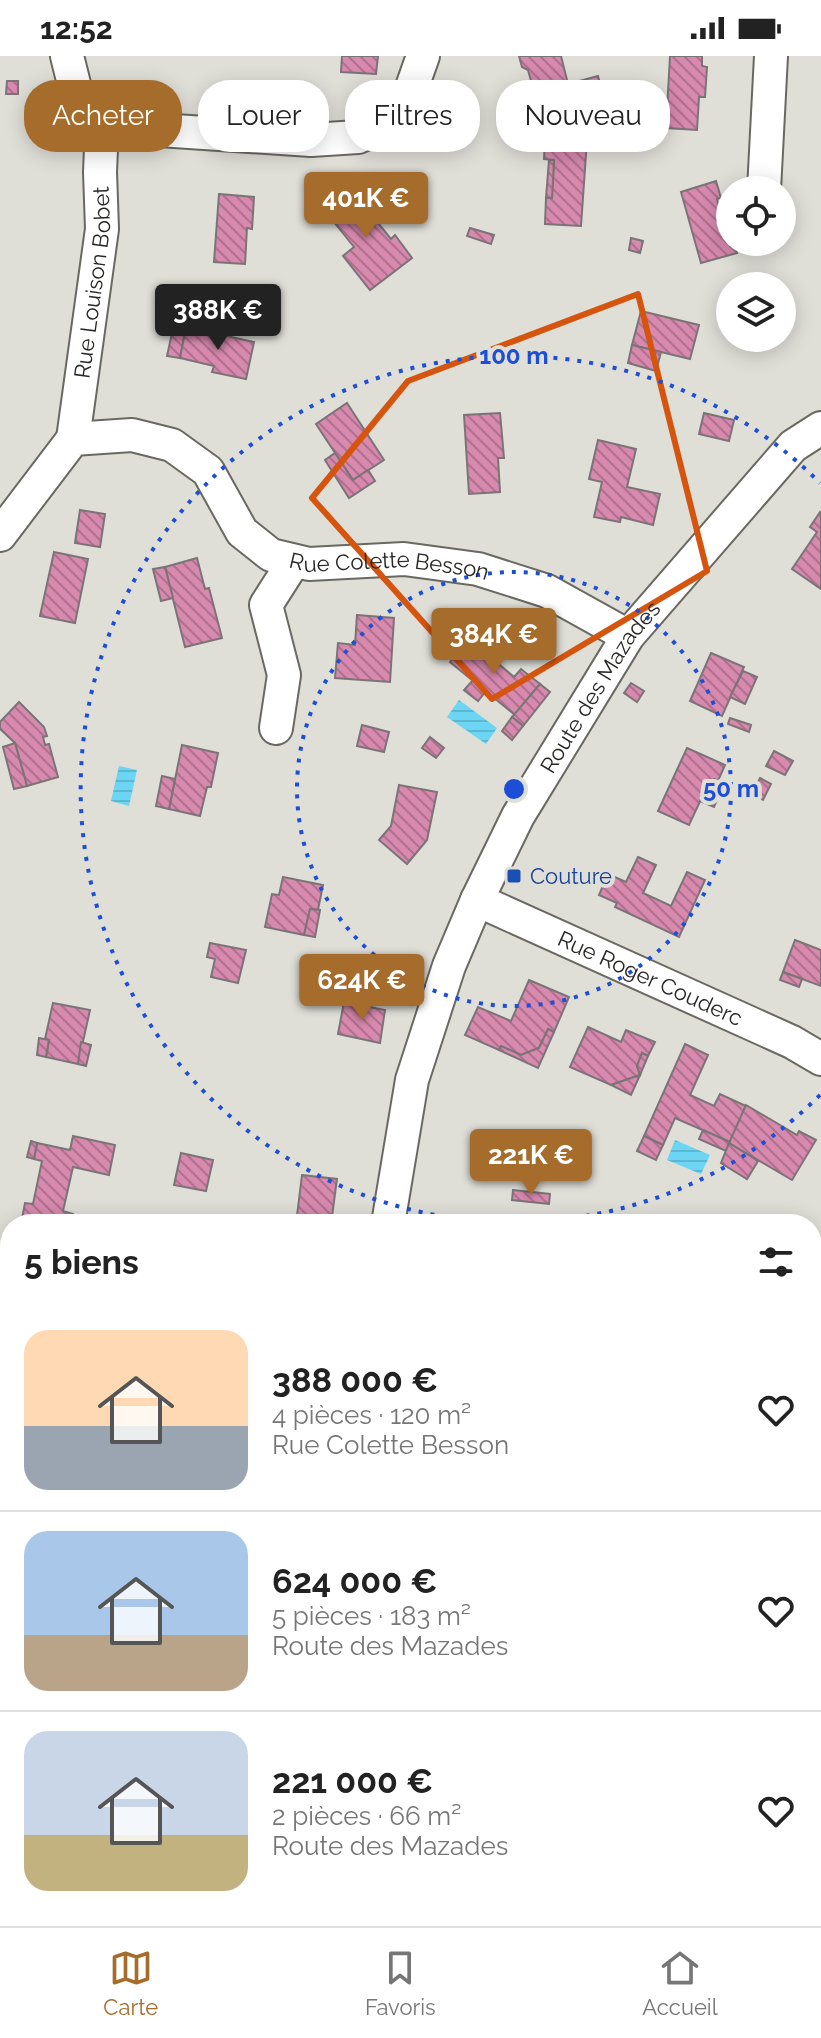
<!DOCTYPE html>
<html lang="fr">
<head>
<meta charset="utf-8">
<style>
	:root { --surface:#fff; --page:#f2f2f2; --text:#222; --muted:#767676; --line:#e0e0e0; --accent:#a66c2b }
	body { margin:0; font-family:Raleway,sans-serif; background:var(--page); color:var(--text); height:100vh; display:flex; flex-direction:column; font-size:30px; white-space:nowrap }
	* { box-sizing:border-box; margin:0 }
	p { font-size:26px; color:var(--muted) }
	.icon { flex:none; width:44px; height:44px; fill:none; stroke:currentColor; stroke-width:2; stroke-linecap:round; stroke-linejoin:round }
	.map { position:relative; flex:1; overflow:hidden }
	.sheet { position:absolute; left:0px; top:1158px; width:822px; height:712px; display:flex; flex-direction:column; background:var(--surface); border-radius:32px 32px 0 0; box-shadow:0 4px 20px #0003 }
	.sheet>* { flex:none }
	.banner { position:absolute; left:24px; top:24px; width:774px; height:72px; display:flex; gap:16px }
	.buttons { position:absolute; left:716px; top:120px; display:grid; gap:16px }
	.buttons a { display:grid; place-items:center; width:80px; height:80px; border-radius:50%; background:var(--surface); box-shadow:0 4px 20px #0003; font-size:40px }
	.price { position:absolute; translate:-50% -68px; padding:0 18px; border-radius:8px; background:var(--accent); color:#fff; font-size:26px; line-height:52px; filter:drop-shadow(0 2px 4px #0008) }
	.price::after { content:''; position:absolute; left:50%; top:48px; width:24px; height:18px; margin-left:-12px; background:inherit; clip-path:polygon(0 0,100% 0,50% 100%) }
	.price.current { background:#222; color:#fff }
	ul { padding:0; list-style:none }
	li { display:flex; align-items:center; gap:24px; height:200px; padding:0 24px }
	li+li { border-top:2px solid var(--line) }
	li span { display:grid; place-items:center; flex:none; width:224px; height:160px; border-radius:24px; color:#555 }
	li>.icon { margin-inline-start:auto }
	span .icon { width:96px; height:96px; fill:#fffc; stroke-width:1 }
	li b { font-size:34px }
	h2 { display:flex; justify-content:space-between; align-items:center; height:96px; padding:0 24px; font-size:34px }
	.pill { padding:0 28px; border-radius:32px; background:var(--surface); box-shadow:0 4px 20px #0003; font-size:28px; line-height:72px }
	.pill.current { background:var(--accent); color:#fff }
	.status { display:flex; justify-content:space-between; align-items:center; height:56px; padding:0 40px; background:var(--surface); direction:ltr }
	.status svg { height:22px; fill:currentColor }
	.tab-bar { display:flex; justify-content:space-around; align-items:center; height:112px; border-top:2px solid var(--line); background:var(--surface); font-size:22px; color:var(--muted) }
	.tab-bar a { display:grid; justify-items:center; gap:4px }
	.tab-bar .current { color:var(--accent) }
	.map>svg:first-child { display:block }
	.water { fill:url(#water-rules) }
	.building { fill:url(#building-back-hatch); stroke:#7b7477; stroke-width:2 }
	.lines { fill:none; stroke-linecap:round; stroke-linejoin:round }
	.minor-casing { stroke:#696861; stroke-width:36 }
	.minor { stroke:#fff; stroke-width:32 }
	.marked { fill:none; stroke:#d5540e; stroke-width:6; stroke-linejoin:round }
	.ring { fill:none; stroke:#1d4ed8; stroke-width:4; stroke-dasharray:4 8 }
	.transit-dot { fill:#1a4fb4; stroke:#dfded7; stroke-width:3 }
	.labels { text-anchor:middle; dominant-baseline:central; stroke-width:8; stroke-linejoin:round; paint-order:stroke }
	.street-label { font-size:22px; fill:#282725; stroke:#dfded7 }
	.transit-label { font-size:22px; fill:#164399; stroke:#dfded7; text-anchor:start }
	.centre { fill:#1d4ed8; stroke:#dfded7; stroke-width:4 }
	.ring-label { font-size:24px; text-anchor:middle; font-weight:bold; fill:#1d4ed8; stroke:#dfded7; stroke-width:8; stroke-linejoin:round; paint-order:stroke }
</style>
</head>
<body>
<div class="status"><b>12:52</b><svg viewBox="0 0 49 12"><path d="M0 12V9h3v3zM5 12V6h3v6zM10 12V3h3v9zM15 12V0h3v12zM26 1h20v11H26zM47 4h2v5h-2z"/></svg></div>
<div class="map">
<svg width="821" height="1870" viewBox="0 0 821 1870">
	<defs>
		<pattern id="water-rules" width="6" height="5" patternUnits="userSpaceOnUse" patternTransform="scale(2)"><rect width="6" height="5" fill="#6bd5f3"/><path d="M0 2.5h6" fill="none" stroke="#5db7d0"/></pattern>
		<pattern id="building-back-hatch" width="6" height="6" patternUnits="userSpaceOnUse" patternTransform="scale(2)"><rect width="6" height="6" fill="#d789ae"/><path d="M-1 5l2 2M0 0l6 6M5-1l2 2" fill="none" stroke="#ae708d"/></pattern>
	</defs>
	<rect width="100%" height="100%" fill="#dfded7"/>
	<g class="water">
		<path d="M 459,644 L 497,672 L 486,688 L 447,661 Z"/>
		<path d="M 119,710 L 137,714 L 129,750 L 111,745 Z"/>
		<path d="M 675,1084 L 710,1099 L 701,1118 L 667,1104 Z"/>
	</g>
	<g class="building">
		<path d="M 342,0 L 378,0 L 376,18 L 341,16 Z"/>
		<path d="M 519,0 L 561,0 L 568,28 L 598,20 L 605,45 L 541,63 L 536,60 L 533,51 L 537,46 L 528,14 L 522,11 Z"/>
		<path d="M 670,0 L 702,0 L 702,10 L 707,11 L 705,41 L 699,41 L 697,74 L 666,72 Z"/>
		<path d="M 7,25 L 18,25 L 18,38 L 6,38 Z"/>
		<path d="M 545,81 L 587,84 L 581,170 L 545,168 L 546,142 L 552,142 L 554,104 L 544,103 Z"/>
		<path d="M 549,104 L 554,104 L 552,142 L 546,142 Z"/>
		<path d="M 716,125 L 721,142 L 717,143 L 727,180 L 730,180 L 730,186 L 734,186 L 737,197 L 701,207 L 681,136 Z"/>
		<path d="M 343,128 L 358,148 L 361,146 L 391,183 L 395,179 L 412,202 L 370,234 L 343,200 L 354,191 L 334,166 L 338,164 L 323,145 Z"/>
		<path d="M 219,138 L 254,141 L 252,173 L 247,172 L 245,208 L 214,206 Z"/>
		<path d="M 470,172 L 494,179 L 491,188 L 467,180 Z"/>
		<path d="M 631,182 L 643,185 L 640,197 L 629,194 Z"/>
		<path d="M 641,255 L 699,269 L 690,303 L 632,289 Z"/>
		<path d="M 174,268 L 186,271 L 180,302 L 167,300 Z"/>
		<path d="M 186,271 L 254,286 L 246,323 L 212,316 L 214,310 L 180,302 Z"/>
		<path d="M 632,289 L 661,296 L 656,315 L 628,307 Z"/>
		<path d="M 347,347 L 384,404 L 353,424 L 316,368 Z"/>
		<path d="M 500,357 L 504,402 L 498,402 L 500,436 L 469,438 L 464,359 Z"/>
		<path d="M 704,357 L 734,364 L 729,385 L 699,378 Z"/>
		<path d="M 598,384 L 636,393 L 627,431 L 660,438 L 653,469 L 621,461 L 620,466 L 594,461 L 602,426 L 589,423 Z"/>
		<path d="M 335,397 L 353,424 L 368,414 L 375,425 L 349,442 L 325,404 Z"/>
		<path d="M 80,454 L 105,458 L 100,491 L 75,487 Z"/>
		<path d="M 820,456 L 821,457 L 821,533 L 792,513 L 817,476 L 810,471 Z"/>
		<path d="M 54,496 L 88,503 L 75,567 L 40,560 Z"/>
		<path d="M 197,502 L 205,533 L 209,532 L 222,582 L 185,591 L 165,511 Z"/>
		<path d="M 165,511 L 173,542 L 161,545 L 153,513 Z"/>
		<path d="M 357,559 L 394,562 L 390,626 L 335,622 L 338,587 L 355,589 Z"/>
		<path d="M 472,580 L 490,594 L 487,598 L 514,621 L 521,613 L 540,628 L 515,659 L 450,606 Z"/>
		<path d="M 711,597 L 744,611 L 722,660 L 690,645 Z"/>
		<path d="M 743,615 L 757,621 L 745,648 L 730,641 Z"/>
		<path d="M 473,624 L 486,635 L 478,645 L 464,634 Z"/>
		<path d="M 631,627 L 644,635 L 637,646 L 624,637 Z"/>
		<path d="M 540,628 L 550,636 L 523,670 L 512,661 Z"/>
		<path d="M 19,646 L 44,671 L 47,680 L 43,681 L 45,689 L 49,688 L 58,721 L 27,730 L 15,687 L 0,673 L 0,666 Z"/>
		<path d="M 512,661 L 523,670 L 512,684 L 502,675 Z"/>
		<path d="M 730,662 L 751,669 L 749,676 L 728,668 Z"/>
		<path d="M 362,669 L 389,676 L 384,696 L 357,690 Z"/>
		<path d="M 430,681 L 444,692 L 436,702 L 422,692 Z"/>
		<path d="M 15,687 L 27,730 L 14,733 L 3,691 Z"/>
		<path d="M 182,689 L 218,697 L 211,731 L 207,731 L 200,760 L 169,753 Z"/>
		<path d="M 687,692 L 725,709 L 718,725 L 714,723 L 708,736 L 703,739 L 689,769 L 658,755 Z"/>
		<path d="M 774,695 L 793,705 L 785,719 L 766,710 Z"/>
		<path d="M 162,720 L 175,723 L 169,753 L 156,750 Z"/>
		<path d="M 760,722 L 771,728 L 763,744 L 752,738 Z"/>
		<path d="M 714,723 L 724,727 L 714,751 L 700,745 L 703,739 L 708,736 Z"/>
		<path d="M 399,729 L 437,736 L 427,784 L 407,808 L 379,784 L 391,770 Z"/>
		<path d="M 638,801 L 656,809 L 643,837 L 671,850 L 687,816 L 705,824 L 679,881 L 615,851 L 617,847 L 599,839 L 608,818 L 626,826 Z"/>
		<path d="M 283,821 L 323,829 L 318,854 L 310,853 L 304,879 L 265,871 L 272,838 L 279,839 Z"/>
		<path d="M 310,853 L 320,854 L 315,881 L 304,879 Z"/>
		<path d="M 795,884 L 821,894 L 821,930 L 783,916 Z"/>
		<path d="M 210,887 L 246,894 L 238,927 L 211,921 L 215,903 L 207,901 Z"/>
		<path d="M 783,916 L 802,923 L 799,931 L 780,924 Z"/>
		<path d="M 529,924 L 569,941 L 554,976 L 548,973 L 539,992 L 521,999 L 501,990 L 499,994 L 465,979 L 478,951 L 511,965 Z"/>
		<path d="M 344,946 L 385,954 L 380,987 L 338,978 Z"/>
		<path d="M 53,947 L 90,954 L 78,1008 L 46,1001 L 49,984 L 45,983 Z"/>
		<path d="M 588,971 L 621,986 L 626,974 L 655,986 L 648,1000 L 642,997 L 637,1010 L 640,1019 L 611,1029 L 570,1011 Z"/>
		<path d="M 548,973 L 554,976 L 538,1012 L 499,994 L 501,990 L 521,999 L 539,992 Z"/>
		<path d="M 39,982 L 49,984 L 46,1001 L 37,999 Z"/>
		<path d="M 81,986 L 91,989 L 86,1010 L 78,1008 Z"/>
		<path d="M 685,988 L 708,999 L 690,1039 L 714,1050 L 720,1038 L 746,1050 L 730,1086 L 675,1062 L 663,1089 L 644,1080 Z"/>
		<path d="M 642,997 L 648,1000 L 640,1019 L 637,1010 Z"/>
		<path d="M 640,1019 L 631,1039 L 611,1029 Z"/>
		<path d="M 746,1049 L 797,1079 L 799,1075 L 816,1084 L 792,1124 L 729,1087 Z"/>
		<path d="M 703,1074 L 730,1086 L 726,1095 L 699,1083 Z"/>
		<path d="M 73,1080 L 115,1089 L 109,1119 L 73,1111 L 63,1155 L 73,1158 L 71,1168 L 21,1168 L 25,1147 L 33,1148 L 42,1105 L 34,1103 L 37,1087 L 70,1094 Z"/>
		<path d="M 644,1080 L 663,1089 L 656,1104 L 637,1095 Z"/>
		<path d="M 31,1085 L 37,1087 L 34,1103 L 27,1101 Z"/>
		<path d="M 729,1087 L 758,1105 L 747,1123 L 721,1107 Z"/>
		<path d="M 534,1093 L 548,1099 L 543,1110 L 529,1105 Z"/>
		<path d="M 181,1097 L 213,1104 L 206,1135 L 174,1129 Z"/>
		<path d="M 302,1119 L 337,1123 L 331,1168 L 296,1168 Z"/>
		<path d="M 513,1134 L 550,1138 L 549,1148 L 512,1144 Z"/>
	</g>
	<g class="lines">
		<g class="minor-casing">
			<g id="minor">
				<path d="M 67,0 L 76,36 L 102,69 L 144,73 L 311,84 L 358,81 L 388,68 L 406,48 L 423,0"/>
				<path d="M 764,134 L 771,0"/>
				<path id="s1" d="M 73,383 L 102,173 L 100,116 L 102,69"/>
				<path id="s2" d="M 0,479 L 73,383 L 132,379 L 172,389 L 208,415 L 242,476 L 271,499 L 309,508 L 404,503 L 478,513 L 547,535 L 628,580"/>
				<path d="M 276,672 L 284,619 L 266,549 L 294,505"/>
				<path id="s3" d="M 477,844 L 792,986 L 821,1003"/>
				<path id="s4" d="M 388,1168 L 412,1024 L 449,910 L 477,844 L 518,760 L 628,580 L 793,390 L 821,372"/>
				<path d="M 0,1558 L 10,1558"/>
				<path d="M 320,1870 L 321,1860"/>
			</g>
		</g>
		<use href="#minor" class="minor"/>
	</g>
	<path class="marked" d="M 638,238 L 707,515 L 492,643 L 312,442 L 408,325 Z"/>
	<g class="ring">
		<circle cx="514" cy="733" r="217"/>
		<path d="M820 1039A433 433 0 1 1 820 427"/>
	</g>
	<rect class="transit-dot" x="506" y="812" width="16" height="16" rx="4"/>
	<g class="labels">
		<g class="street-label">
			<text stroke="none"><textPath href="#s1" startOffset="158">Rue Louison Bobet</textPath></text>
			<text stroke="none"><textPath href="#s2" startOffset="492">Rue Colette Besson</textPath></text>
			<text stroke="none"><textPath href="#s4" startOffset="584">Route des Mazades</textPath></text>
			<text stroke="none"><textPath href="#s3" startOffset="190">Rue Roger Couderc</textPath></text>
		</g>
		<g class="transit-label">
			<text x="530" y="820">Couture</text>
		</g>
	</g>
	<circle cx="514" cy="733" r="12" class="centre"/>
	<g class="ring-label">
		<text x="514" y="308">100 m</text>
		<text x="731" y="741">50 m</text>
	</g>
</svg>
<div class="buttons">
<a><svg class="icon" aria-label="locate" viewBox="0 0 24 24"><circle cx="12" cy="12" r="6"/><path d="M12 2v4M12 18v4M2 12h4M18 12h4"/></svg></a>
<a><svg class="icon" aria-label="layers" viewBox="0 0 24 24"><path d="M12 4l9 5-9 5-9-5zM3 14l9 5 9-5"/></svg></a>
</div>
<b class="price" style="left:366px;top:184px">401K €</b>
<b class="price current" style="left:218px;top:296px">388K €</b>
<b class="price" style="left:494px;top:620px">384K €</b>
<b class="price" style="left:362px;top:966px">624K €</b>
<b class="price" style="left:531px;top:1141px">221K €</b>
<div class="banner">
<a class="pill current">Acheter</a>
<a class="pill">Louer</a>
<a class="pill">Filtres</a>
<a class="pill">Nouveau</a>
</div>
<section class="sheet">
<h2>5 biens<svg class="icon" aria-label="filters" viewBox="0 0 24 24"><path d="M4 7h16M4 17h16"/><circle cx="9" cy="7" r="2"/><circle cx="15" cy="17" r="2"/></svg></h2>
<ul>
<li><span style="background:linear-gradient(#ffd9b3 60%,#9aa5b1 0)"><svg class="icon" aria-label="home" viewBox="0 0 24 24"><path d="M3 11l9-7 9 7M6 9v11h12V9"/></svg></span><div><b>388 000 €</b><p>4 pièces · 120 m²</p><p>Rue Colette Besson</p></div><svg class="icon" aria-label="heart" viewBox="0 0 24 24"><path d="M12 20l-8-8c-3-5 5-10 8-4 3-6 11-1 8 4z"/></svg></li>
<li><span style="background:linear-gradient(#a9c7e8 65%,#b9a48a 0)"><svg class="icon" aria-label="home" viewBox="0 0 24 24"><path d="M3 11l9-7 9 7M6 9v11h12V9"/></svg></span><div><b>624 000 €</b><p>5 pièces · 183 m²</p><p>Route des Mazades</p></div><svg class="icon" aria-label="heart" viewBox="0 0 24 24"><path d="M12 20l-8-8c-3-5 5-10 8-4 3-6 11-1 8 4z"/></svg></li>
<li><span style="background:linear-gradient(#c9d6e8 65%,#c2b280 0)"><svg class="icon" aria-label="home" viewBox="0 0 24 24"><path d="M3 11l9-7 9 7M6 9v11h12V9"/></svg></span><div><b>221 000 €</b><p>2 pièces · 66 m²</p><p>Route des Mazades</p></div><svg class="icon" aria-label="heart" viewBox="0 0 24 24"><path d="M12 20l-8-8c-3-5 5-10 8-4 3-6 11-1 8 4z"/></svg></li>
</ul>
</section>
</div>
<nav class="tab-bar">
<a class="current"><svg class="icon" aria-label="map" viewBox="0 0 24 24"><path d="M3 6l6-2 6 2 6-2v14l-6 2-6-2-6 2zM9 4v14M15 6v14"/></svg>Carte</a>
<a><svg class="icon" aria-label="saved" viewBox="0 0 24 24"><path d="M7 4h10v16l-5-4-5 4z"/></svg>Favoris</a>
<a><svg class="icon" aria-label="home" viewBox="0 0 24 24"><path d="M3 11l9-7 9 7M6 9v11h12V9"/></svg>Accueil</a>
</nav>
</body>
</html>
